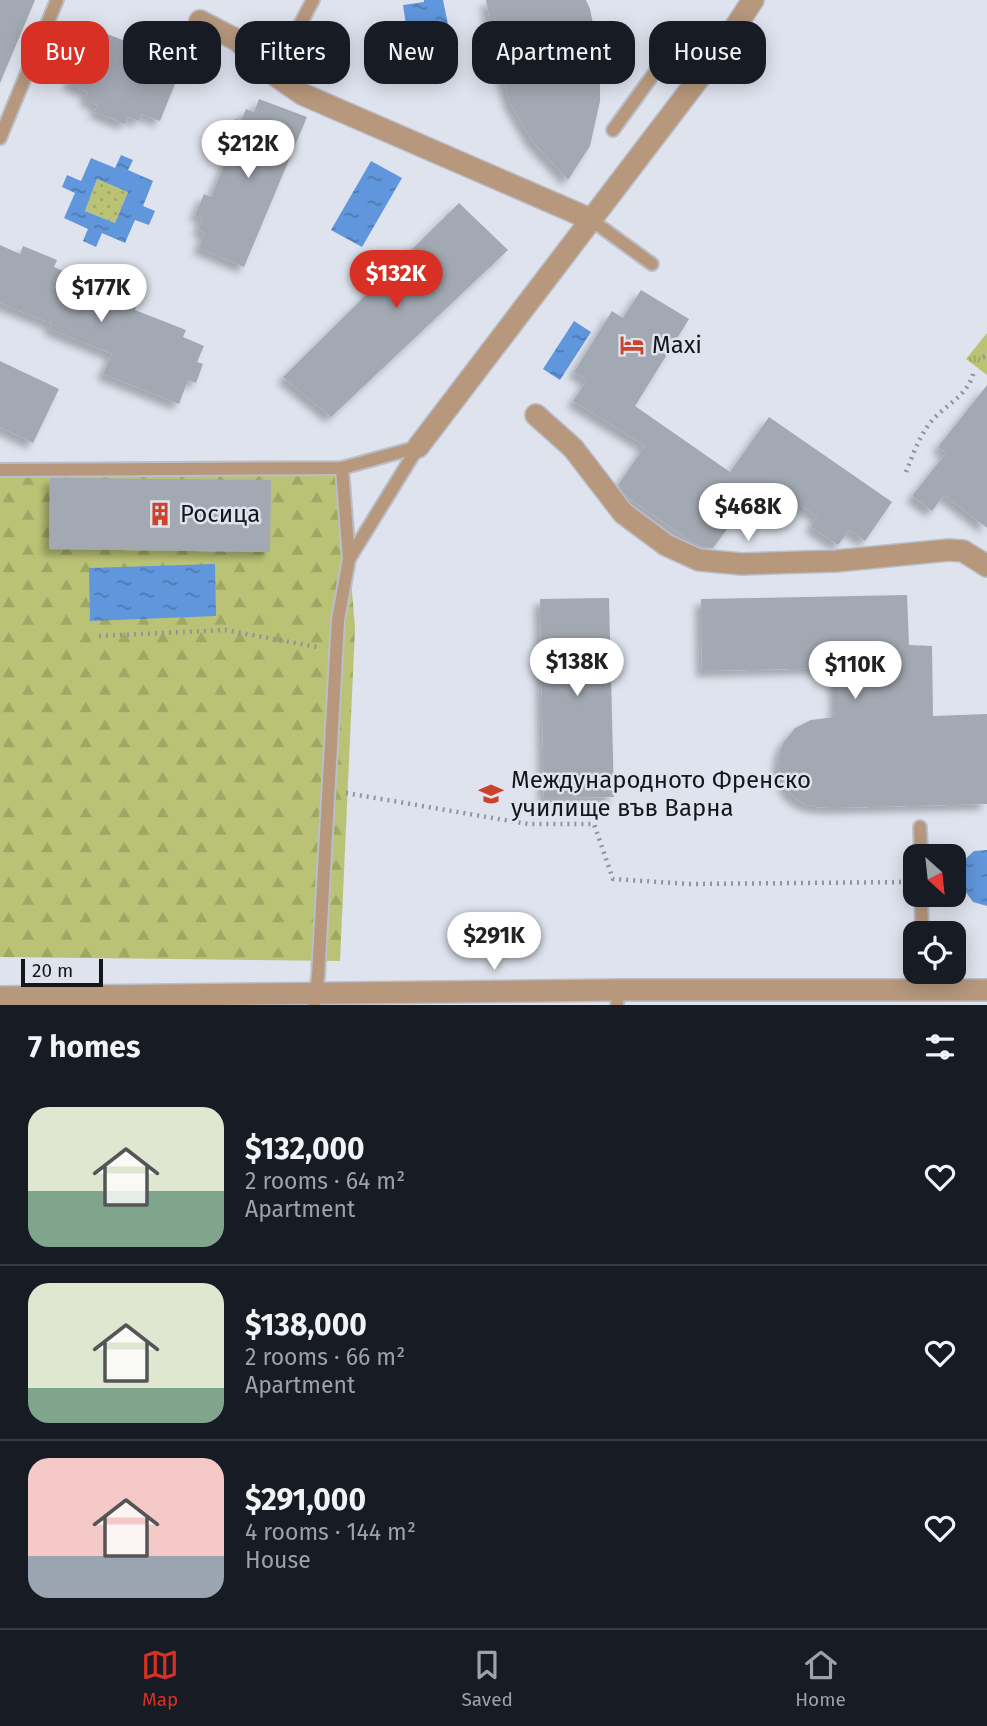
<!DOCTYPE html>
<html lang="en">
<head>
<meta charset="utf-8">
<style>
	:root { --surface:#171b24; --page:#242831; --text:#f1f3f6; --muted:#9ea1a6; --line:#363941; --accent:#d93025 }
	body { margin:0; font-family:"Fira Sans",sans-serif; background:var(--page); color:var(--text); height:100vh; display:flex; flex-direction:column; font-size:26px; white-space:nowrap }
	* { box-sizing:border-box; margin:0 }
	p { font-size:23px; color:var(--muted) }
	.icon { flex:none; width:38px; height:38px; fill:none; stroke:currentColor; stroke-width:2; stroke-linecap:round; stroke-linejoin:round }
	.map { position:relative; height:1005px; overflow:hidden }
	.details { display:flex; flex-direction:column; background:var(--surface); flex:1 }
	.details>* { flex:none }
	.banner { position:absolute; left:21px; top:21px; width:945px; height:63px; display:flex; gap:14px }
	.needle { width:46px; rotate:153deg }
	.buttons { position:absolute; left:903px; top:844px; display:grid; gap:14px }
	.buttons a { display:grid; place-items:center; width:63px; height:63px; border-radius:14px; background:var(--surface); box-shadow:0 4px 18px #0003; font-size:35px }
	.scale { position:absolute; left:21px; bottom:18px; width:82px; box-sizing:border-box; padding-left:7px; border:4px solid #14161a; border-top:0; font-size:19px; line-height:24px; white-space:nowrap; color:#14161a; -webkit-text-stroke:5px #dee3ee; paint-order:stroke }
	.price { position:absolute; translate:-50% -60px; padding:0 16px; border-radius:24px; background:#fff; color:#222; font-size:23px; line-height:46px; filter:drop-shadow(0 2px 4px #0008) }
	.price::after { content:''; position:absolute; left:50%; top:42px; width:21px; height:16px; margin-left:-10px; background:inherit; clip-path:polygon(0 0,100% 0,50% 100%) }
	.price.current { background:var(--accent); color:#fff }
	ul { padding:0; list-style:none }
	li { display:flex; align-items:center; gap:21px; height:175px; padding:0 28px }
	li+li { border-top:2px solid var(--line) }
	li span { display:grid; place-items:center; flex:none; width:196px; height:140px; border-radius:21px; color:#555 }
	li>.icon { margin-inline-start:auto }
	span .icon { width:84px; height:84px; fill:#fffc; stroke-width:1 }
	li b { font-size:30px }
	h2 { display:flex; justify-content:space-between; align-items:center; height:84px; padding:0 28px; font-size:30px }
	.chip { padding:0 24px; border-radius:21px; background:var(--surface); box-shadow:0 4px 18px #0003; font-size:24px; line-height:63px }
	.chip.current { background:var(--accent); color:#fff }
	.tabs { display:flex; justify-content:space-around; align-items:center; height:98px; border-top:2px solid var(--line); background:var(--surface); font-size:19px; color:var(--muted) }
	.tabs a { display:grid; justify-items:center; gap:4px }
	.tabs .current { color:var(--accent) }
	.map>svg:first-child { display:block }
	.grass { fill:url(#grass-dots) }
	.forest { fill:url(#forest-firs) }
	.park { fill:url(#park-tufts) }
	.water { fill:url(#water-ripples); fill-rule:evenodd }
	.building { fill:#a3a9b3; filter:url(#shadow) }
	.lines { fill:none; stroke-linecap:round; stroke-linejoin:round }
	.lane-casing { stroke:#babec8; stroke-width:16 }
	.street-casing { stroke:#babec8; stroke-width:24 }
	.path { stroke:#90949c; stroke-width:4.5; stroke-dasharray:2 5; stroke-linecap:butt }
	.lane { stroke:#b7987d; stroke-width:12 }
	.street { stroke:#b7987d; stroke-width:21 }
	.labels { text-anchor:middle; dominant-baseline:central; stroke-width:5; stroke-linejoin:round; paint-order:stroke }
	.poi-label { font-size:24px; fill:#14161a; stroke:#dee3ee; text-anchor:start }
</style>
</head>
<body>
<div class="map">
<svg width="987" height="1005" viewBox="0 0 987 1005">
	<defs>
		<pattern id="grass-dots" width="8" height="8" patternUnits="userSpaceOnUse" patternTransform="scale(1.75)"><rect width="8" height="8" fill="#bac375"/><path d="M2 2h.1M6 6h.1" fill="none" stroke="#9fa765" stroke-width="1.8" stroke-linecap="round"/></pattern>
		<pattern id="forest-firs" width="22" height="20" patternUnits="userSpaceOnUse" patternTransform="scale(1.75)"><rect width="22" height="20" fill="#bac375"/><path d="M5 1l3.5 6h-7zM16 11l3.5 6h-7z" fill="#9fa765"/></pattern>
		<pattern id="park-tufts" width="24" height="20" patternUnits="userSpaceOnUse" patternTransform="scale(1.75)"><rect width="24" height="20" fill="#bac375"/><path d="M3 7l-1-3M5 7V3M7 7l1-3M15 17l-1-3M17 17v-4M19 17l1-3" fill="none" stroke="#9fa765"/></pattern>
		<pattern id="water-ripples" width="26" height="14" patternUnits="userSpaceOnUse" patternTransform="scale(1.75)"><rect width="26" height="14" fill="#6096db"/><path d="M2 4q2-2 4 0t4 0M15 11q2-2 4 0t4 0" fill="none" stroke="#4e79b1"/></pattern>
		<filter id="shadow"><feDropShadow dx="-6" dy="6" stdDeviation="3.5" flood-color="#0004"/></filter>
	</defs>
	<rect width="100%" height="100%" fill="#dee3ee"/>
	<path class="grass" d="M 97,179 L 128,192 L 115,223 L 85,211 Z"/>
	<path class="forest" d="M 342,468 L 355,628 L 340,961 L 0,957 L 0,470 Z"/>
	<path class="park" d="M 987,333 L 987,375 L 966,359 Z"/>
	<g class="water">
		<path d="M 424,0 L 443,0 L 453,49 L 437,51 L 439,71 L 432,79 L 421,79 L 413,70 L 403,5 L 424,2 Z"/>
		<path d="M 121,155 L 133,160 L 128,170 L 153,181 L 143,206 L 155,211 L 149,225 L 135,220 L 125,243 L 102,233 L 96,247 L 83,241 L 88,229 L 64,218 L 75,193 L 62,187 L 67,175 L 81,181 L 91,158 L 115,168 ZM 97,179 L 128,192 L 115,223 L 85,211 Z"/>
		<path d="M 371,161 L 402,178 L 362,247 L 331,230 Z"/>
		<path d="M 574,321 L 591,332 L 560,380 L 543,369 Z"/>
		<path d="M 215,564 L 216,616 L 90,621 L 89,568 Z"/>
		<path d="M 987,850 L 987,906 L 973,902 L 962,887 L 959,865 L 974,851 Z"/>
	</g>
	<g class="building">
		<path d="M 0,0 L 35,0 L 0,83 Z"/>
		<path d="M 486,0 L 586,0 L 590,9 L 600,57 L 600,101 L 590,146 L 568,180 L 532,141 L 510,103 L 497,57 Z"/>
		<path d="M 92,28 L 125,41 L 123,46 L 181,69 L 160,121 L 142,114 L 139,121 L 128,117 L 125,124 L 95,112 L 97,105 L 85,100 L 88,92 L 69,84 L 75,69 L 70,67 L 80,43 L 85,45 Z"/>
		<path d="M 259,99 L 307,117 L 244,267 L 199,248 L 205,233 L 198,230 L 203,218 L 195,215 L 204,194 L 211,197 L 229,154 L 227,153 L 232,142 L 226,140 L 235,119 L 241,121 L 246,109 L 254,112 Z"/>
		<path d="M 459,203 L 508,250 L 331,417 L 283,377 Z"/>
		<path d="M 0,245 L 20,254 L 23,246 L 57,260 L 54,267 L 118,295 L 117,299 L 136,307 L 135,310 L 186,330 L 183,337 L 204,346 L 197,362 L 203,364 L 196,383 L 188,380 L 179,404 L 103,374 L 112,354 L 50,329 L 52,324 L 0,303 Z"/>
		<path d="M 641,290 L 689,319 L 635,406 L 730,472 L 769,417 L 892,502 L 865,541 L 849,530 L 838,545 L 811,527 L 817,517 L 783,493 L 777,503 L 752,486 L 726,522 L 730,525 L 713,548 L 702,547 L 690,541 L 627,497 L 618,485 L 645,446 L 573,401 L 587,380 L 574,372 L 612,311 L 623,318 Z"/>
		<path d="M 0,361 L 59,389 L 33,443 L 0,427 Z"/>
		<path d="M 987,385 L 987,528 L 944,495 L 932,511 L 912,496 L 946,453 L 938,447 Z"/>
		<path d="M 50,478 L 271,480 L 270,552 L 49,549 Z"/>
		<path d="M 907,595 L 909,645 L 932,646 L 933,716 L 987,714 L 987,804 L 831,808 L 816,807 L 804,804 L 791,795 L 786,788 L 778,767 L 780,751 L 783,743 L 795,728 L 811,720 L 835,717 L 835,668 L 702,671 L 701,599 Z"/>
		<path d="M 609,598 L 614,797 L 544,798 L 540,599 Z"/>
	</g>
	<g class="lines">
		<g class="lane-casing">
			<g id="lane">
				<path d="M 296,32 L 313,0"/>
				<path d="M 613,130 L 682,35 L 719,52"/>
				<path d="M 0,138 L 57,0"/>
				<path d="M 590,219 L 652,264"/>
				<path d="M 342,468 L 349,559"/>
				<path d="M 0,470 L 342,468 L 418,447"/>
				<path d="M 920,827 L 921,856"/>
				<path d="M 921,894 L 922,933"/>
				<path d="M 917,989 L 922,971"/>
				<path d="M 314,1005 L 318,977 L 338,620 L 349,559 L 418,447"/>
				<path d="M 617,1005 L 618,990"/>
			</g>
		</g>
		<g class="street-casing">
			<g id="street">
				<path d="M 200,21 L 237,40 L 269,71 L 302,94 L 590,219"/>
				<path d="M 536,415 L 573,448 L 623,513 L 666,545 L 699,560 L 742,564 L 836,561 L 949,550 L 963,551 L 987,566"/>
				<path d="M 418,447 L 719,52 L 753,0"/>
				<path d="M 0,997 L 618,990 L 987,990"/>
			</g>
		</g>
		<g class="path">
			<path d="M 983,357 L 987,356"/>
			<path d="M 906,472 C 912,457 918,440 927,427 C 942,405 971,396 974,369"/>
			<path d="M 99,636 L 225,630 L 317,647"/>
			<path d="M 346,793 L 528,824 L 594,824 L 613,879 L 690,884 L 907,882"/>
		</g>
		<use href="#lane" class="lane"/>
		<use href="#street" class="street"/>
	</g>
	<defs>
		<g id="hotel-bare" transform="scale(1.89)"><path d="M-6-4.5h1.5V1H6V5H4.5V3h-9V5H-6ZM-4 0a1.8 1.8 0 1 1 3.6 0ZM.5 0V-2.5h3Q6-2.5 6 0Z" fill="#cd422b" stroke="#dee3ee" stroke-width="2.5" paint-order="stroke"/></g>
		<g id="building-bare" transform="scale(1.89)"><path d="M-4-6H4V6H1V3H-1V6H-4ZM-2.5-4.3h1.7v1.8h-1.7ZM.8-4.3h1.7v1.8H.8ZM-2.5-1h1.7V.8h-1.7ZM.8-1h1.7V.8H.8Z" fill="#cd422b" stroke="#dee3ee" stroke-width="2.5" paint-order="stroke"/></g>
		<g id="school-bare" transform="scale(1.89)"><path d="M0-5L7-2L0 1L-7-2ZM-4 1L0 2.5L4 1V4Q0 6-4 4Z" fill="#cd422b" stroke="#dee3ee" stroke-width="2.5" paint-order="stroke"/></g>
	</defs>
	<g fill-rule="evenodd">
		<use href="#hotel-bare" x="632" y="345"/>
		<use href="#building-bare" x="160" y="514"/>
		<use href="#school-bare" x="491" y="794"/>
	</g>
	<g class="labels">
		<g class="poi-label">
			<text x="652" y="345">Maxi</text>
			<text x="180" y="514">Росица</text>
			<text x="511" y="780">Международното Френско<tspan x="511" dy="28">училище във Варна</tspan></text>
		</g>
	</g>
</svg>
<div class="buttons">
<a><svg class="needle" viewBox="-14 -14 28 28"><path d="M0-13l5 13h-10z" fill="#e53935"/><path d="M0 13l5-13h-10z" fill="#9ea1a6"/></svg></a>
<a><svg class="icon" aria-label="locate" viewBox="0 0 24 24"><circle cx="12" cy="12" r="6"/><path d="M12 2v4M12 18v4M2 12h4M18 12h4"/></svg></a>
</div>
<div class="scale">20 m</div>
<b class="price" style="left:248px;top:180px">$212K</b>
<b class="price current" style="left:396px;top:310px">$132K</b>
<b class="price" style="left:101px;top:324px">$177K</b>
<b class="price" style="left:748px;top:543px">$468K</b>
<b class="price" style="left:577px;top:698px">$138K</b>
<b class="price" style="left:855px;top:701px">$110K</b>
<b class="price" style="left:494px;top:972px">$291K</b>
<div class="banner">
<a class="chip current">Buy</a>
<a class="chip">Rent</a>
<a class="chip">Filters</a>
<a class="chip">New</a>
<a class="chip">Apartment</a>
<a class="chip">House</a>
</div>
</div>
<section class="details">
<h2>7 homes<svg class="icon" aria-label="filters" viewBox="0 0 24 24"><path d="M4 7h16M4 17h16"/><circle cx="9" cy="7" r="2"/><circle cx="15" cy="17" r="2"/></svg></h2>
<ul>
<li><span style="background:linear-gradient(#dfe7d0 60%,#7fa58c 0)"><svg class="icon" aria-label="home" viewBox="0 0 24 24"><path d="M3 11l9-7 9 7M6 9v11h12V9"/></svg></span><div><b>$132,000</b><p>2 rooms · 64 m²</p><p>Apartment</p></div><svg class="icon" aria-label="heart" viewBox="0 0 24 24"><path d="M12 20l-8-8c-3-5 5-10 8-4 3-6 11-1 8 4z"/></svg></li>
<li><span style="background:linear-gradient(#dfe7d0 75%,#7fa58c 0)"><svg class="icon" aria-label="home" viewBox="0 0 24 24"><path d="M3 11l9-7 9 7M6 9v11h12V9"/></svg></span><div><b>$138,000</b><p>2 rooms · 66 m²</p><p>Apartment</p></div><svg class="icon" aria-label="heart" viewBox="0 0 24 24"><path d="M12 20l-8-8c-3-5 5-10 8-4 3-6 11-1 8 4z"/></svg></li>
<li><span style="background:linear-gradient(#f6c9c9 70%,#9aa5b1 0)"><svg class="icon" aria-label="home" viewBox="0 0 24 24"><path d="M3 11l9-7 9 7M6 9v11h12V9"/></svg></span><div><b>$291,000</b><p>4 rooms · 144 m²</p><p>House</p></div><svg class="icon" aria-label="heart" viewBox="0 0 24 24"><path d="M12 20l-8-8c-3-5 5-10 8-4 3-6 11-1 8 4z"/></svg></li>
</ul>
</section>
<nav class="tabs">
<a class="current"><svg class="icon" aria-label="map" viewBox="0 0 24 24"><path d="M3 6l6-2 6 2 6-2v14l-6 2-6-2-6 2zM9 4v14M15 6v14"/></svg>Map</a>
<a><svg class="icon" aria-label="saved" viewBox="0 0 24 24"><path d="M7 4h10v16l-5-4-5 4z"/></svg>Saved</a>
<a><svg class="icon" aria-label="home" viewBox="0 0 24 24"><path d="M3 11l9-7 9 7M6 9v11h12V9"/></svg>Home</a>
</nav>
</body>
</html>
